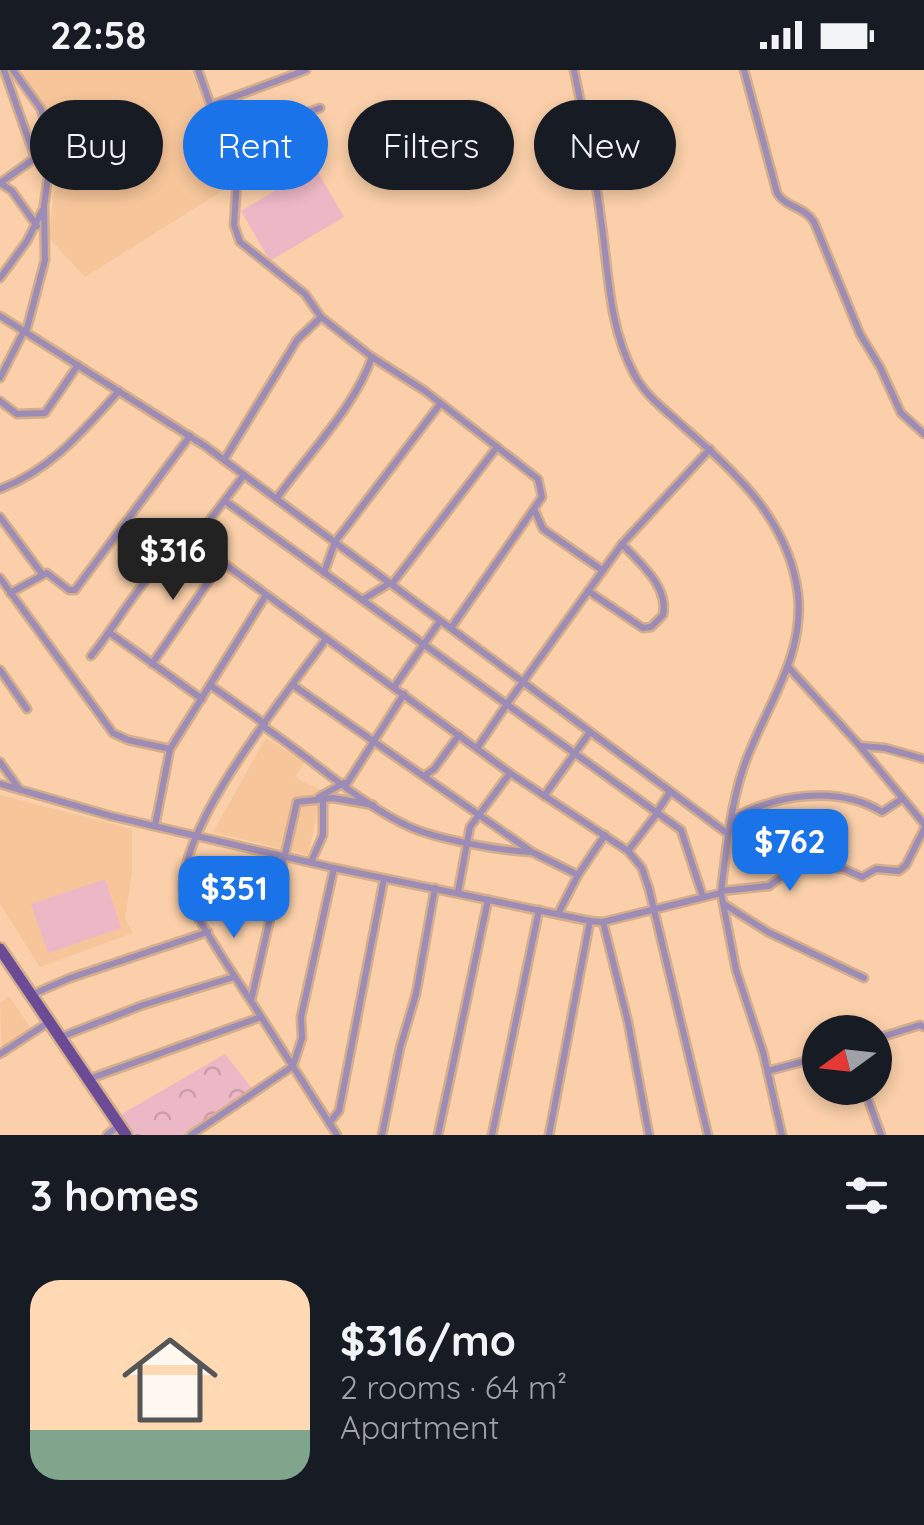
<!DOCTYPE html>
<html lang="en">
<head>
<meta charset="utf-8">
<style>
	:root { --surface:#171b24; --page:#242831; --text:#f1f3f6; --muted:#9ea1a6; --line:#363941; --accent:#1a73e8 }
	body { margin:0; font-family:Quicksand,sans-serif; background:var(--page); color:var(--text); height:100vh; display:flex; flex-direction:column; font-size:38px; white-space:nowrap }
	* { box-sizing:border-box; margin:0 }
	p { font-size:32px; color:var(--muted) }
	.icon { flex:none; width:55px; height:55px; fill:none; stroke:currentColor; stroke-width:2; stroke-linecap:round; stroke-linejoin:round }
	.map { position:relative; height:1065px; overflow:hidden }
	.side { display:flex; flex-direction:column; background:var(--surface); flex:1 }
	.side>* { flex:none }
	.guide { position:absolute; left:30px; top:30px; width:865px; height:90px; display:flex; gap:20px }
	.needle { width:65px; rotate:255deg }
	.tools { position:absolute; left:802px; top:945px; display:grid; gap:20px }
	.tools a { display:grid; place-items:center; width:90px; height:90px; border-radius:50%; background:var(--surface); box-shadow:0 5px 15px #0003; font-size:50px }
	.price { position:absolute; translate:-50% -85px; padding:0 22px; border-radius:20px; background:var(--accent); color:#fff; font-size:32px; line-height:65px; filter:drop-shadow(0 2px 5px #0008) }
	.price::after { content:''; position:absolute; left:50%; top:60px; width:30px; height:22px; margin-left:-15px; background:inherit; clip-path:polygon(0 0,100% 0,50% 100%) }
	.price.active { background:#222; color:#fff }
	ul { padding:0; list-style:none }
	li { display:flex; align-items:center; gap:30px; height:250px; padding:0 30px }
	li+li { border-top:2px solid var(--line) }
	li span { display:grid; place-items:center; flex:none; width:280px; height:200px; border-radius:30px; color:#555 }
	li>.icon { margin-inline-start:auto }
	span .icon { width:120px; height:120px; fill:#fffc; stroke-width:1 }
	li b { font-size:42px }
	h2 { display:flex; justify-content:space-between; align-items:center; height:120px; padding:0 30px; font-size:42px }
	.pill { padding:0 35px; border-radius:45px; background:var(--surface); box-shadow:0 5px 15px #0003; font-size:35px; line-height:90px }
	.pill.active { background:var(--accent); color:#fff }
	.status { display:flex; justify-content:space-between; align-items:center; height:70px; padding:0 50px; background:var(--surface); direction:ltr }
	.status svg { height:28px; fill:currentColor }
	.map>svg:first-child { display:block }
	.built { fill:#f6c59a }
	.green { fill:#edb8c5 }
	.forest { fill:url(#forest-crowns) }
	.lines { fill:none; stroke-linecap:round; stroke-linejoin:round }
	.minor-casing { stroke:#d4ae8c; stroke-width:11 }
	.primary-casing { stroke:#d4ae8c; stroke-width:16 }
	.minor { stroke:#9d8cb6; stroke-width:6 }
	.primary { stroke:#6c4b96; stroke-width:11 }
</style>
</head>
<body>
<div class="status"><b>22:58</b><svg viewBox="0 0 49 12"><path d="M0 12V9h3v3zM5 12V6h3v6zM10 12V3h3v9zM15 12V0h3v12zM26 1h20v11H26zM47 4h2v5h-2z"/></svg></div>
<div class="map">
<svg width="924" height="1065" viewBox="0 0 924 1065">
	<defs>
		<pattern id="forest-crowns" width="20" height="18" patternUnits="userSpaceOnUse" patternTransform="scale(2.5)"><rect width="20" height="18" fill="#edb8c5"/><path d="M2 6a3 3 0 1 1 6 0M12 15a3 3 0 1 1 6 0" fill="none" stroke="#cb9da8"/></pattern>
	</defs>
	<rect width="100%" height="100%" fill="#facfa9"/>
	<g class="built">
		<path d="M 20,0 L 191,0 L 235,113 L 85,207 L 49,168 L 60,66 Z"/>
		<path d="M 266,668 L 305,692 L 295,707 L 322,721 L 308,785 L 213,762 Z"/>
		<path d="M 0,725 L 132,759 L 132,802 L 125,848 L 133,863 L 40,897 L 0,834 Z"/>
		<path d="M 9,926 L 32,960 L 2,979 L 0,933 Z"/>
	</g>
	<g class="green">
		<path d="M 315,97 L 344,147 L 270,191 L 241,141 Z"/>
		<path d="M 105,809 L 121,858 L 48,883 L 31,834 Z"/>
	</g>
	<path class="forest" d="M 225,984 L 254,1021 L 187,1065 L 135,1065 L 120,1045 Z"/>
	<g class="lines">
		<g class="minor-casing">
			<g id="minor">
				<path d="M 13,0 L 41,39 L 52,79 L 44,135 L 45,190 L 26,262"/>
				<path d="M 198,0 L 237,109 L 234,155 L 240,172 L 305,224 L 321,247 L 372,287 L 425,321 L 497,377"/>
				<path d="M 744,0 L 777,123 C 786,138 804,136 814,152 L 860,264 L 880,297 L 901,343 L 924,364"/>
				<path d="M 212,35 L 306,0"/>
				<path d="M 226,73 L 320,38"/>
				<path d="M 0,113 L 35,88 L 4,0"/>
				<path d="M 0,113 L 12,121 L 37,156"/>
				<path d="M 0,208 L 27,171 L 42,141"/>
				<path d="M 0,246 L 205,376 L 728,764"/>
				<path d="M 0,308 L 24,261"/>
				<path d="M 0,331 L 17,344 L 45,343 L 78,295"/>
				<path d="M 224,390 L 297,270 L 321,247"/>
				<path d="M 244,405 L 202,460 L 200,467 L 207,481 L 510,703 L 628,781 L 642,798 L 649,819 L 708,1065"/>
				<path d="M 0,419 C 51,400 83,361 119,321"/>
				<path d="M 277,428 C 308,384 355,337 372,287"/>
				<path d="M 225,431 L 681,760 L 703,827"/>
				<path d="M 534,439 L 543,459 L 602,500"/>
				<path d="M 0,447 L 42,504"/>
				<path d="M 324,503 L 335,472 L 440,334"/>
				<path d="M 0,508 L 113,663 L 128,670 L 170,679"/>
				<path d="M 392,514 L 497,377 L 538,409 L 542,427 L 451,558"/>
				<path d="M 588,521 L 643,558 L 651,557 L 663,545 C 669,517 640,493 622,474"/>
				<path d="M 10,523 L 47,503 L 69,520 L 75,520 L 190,366"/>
				<path d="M 362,530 L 390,513"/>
				<path d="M 110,563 L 202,629"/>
				<path d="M 91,586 C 122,549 154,481 200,467"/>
				<path d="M 152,594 L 222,492"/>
				<path d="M 789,598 L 859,675 L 924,754"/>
				<path d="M 0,600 L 27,639"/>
				<path d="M 210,615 L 265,654"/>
				<path d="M 293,615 L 532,782 L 578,805"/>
				<path d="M 394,617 L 440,551"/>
				<path d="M 507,634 L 622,474 L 710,379"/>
				<path d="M 264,657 C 310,687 362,736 410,757 C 436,769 502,781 531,782"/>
				<path d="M 861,676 L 885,678 L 924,689"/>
				<path d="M 477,678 L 507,634"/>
				<path d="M 0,692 L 20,720"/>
				<path d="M 424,706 L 434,699 L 459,665"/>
				<path d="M 0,714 L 111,746 L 334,798 L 590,851 L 603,852 L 721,823 C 726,781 730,737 744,696 C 764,639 805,588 798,524 C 789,452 738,404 686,359 C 668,342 646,327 634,304 C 608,254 609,204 601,150 C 595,99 584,50 574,0"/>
				<path d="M 346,715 L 404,624"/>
				<path d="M 544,726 L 590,662"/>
				<path d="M 319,727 L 344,713"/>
				<path d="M 657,742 L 670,722"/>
				<path d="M 732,749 C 776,724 838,715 882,742 L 902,729"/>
				<path d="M 155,756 L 170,679 L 266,525"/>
				<path d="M 628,781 L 658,742"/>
				<path d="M 311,792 L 323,765 L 323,728"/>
				<path d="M 721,821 L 769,816 L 787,803 L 815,795 L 844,799 L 862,807 L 876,799 L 899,801 L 906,795 L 924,759"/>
				<path d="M 458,822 L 470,757 L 510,703"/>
				<path d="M 721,823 L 736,900 L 763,982 L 782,1065"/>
				<path d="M 189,831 L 270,845"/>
				<path d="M 724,834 L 768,862 L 864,908"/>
				<path d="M 558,844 L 578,805 L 605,765"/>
				<path d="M 603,852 L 628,952 L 649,1065"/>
				<path d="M 31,925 L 70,908 L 208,862"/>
				<path d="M 251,931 C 242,918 183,827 183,820 C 181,752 285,626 326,569"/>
				<path d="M 61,967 L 143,935 L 234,907"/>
				<path d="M 875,969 L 920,955 L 924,957"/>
				<path d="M 0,984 L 49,952"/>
				<path d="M 768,1001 L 820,987"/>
				<path d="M 89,1009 L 261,947"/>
				<path d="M 864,1018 L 881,1065"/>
				<path d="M 329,1053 L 339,1041 L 384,809"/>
				<path d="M 107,1065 L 119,1055"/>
				<path d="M 191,1065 L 293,996 L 302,968 L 301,947 L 334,798"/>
				<path d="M 337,1065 L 251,931 L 297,732 L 333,728 L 373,735"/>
				<path d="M 382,1065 L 400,978 L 416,924 L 435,818"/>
				<path d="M 438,1065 L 488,830"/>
				<path d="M 492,1065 L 539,840"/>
				<path d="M 549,1065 L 590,851"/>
			</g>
		</g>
		<g class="primary-casing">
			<path id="primary" d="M 0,879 L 126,1065"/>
		</g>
		<use href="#minor" class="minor"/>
		<use href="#primary" class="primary"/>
	</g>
</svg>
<div class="tools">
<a><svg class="needle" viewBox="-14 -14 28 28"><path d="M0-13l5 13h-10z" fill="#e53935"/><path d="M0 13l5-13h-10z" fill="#9ea1a6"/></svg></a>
</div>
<b class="price active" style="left:173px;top:533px">$316</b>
<b class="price" style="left:790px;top:824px">$762</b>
<b class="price" style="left:234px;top:871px">$351</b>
<div class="guide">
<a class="pill">Buy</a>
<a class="pill active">Rent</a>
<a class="pill">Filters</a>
<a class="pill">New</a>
</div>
</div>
<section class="side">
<h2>3 homes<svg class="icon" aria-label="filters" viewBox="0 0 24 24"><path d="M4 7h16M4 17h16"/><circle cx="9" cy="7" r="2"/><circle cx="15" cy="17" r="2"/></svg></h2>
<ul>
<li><span style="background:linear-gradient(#ffd9b3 75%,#7fa58c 0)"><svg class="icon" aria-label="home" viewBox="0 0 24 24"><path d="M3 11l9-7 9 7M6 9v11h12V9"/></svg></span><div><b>$316/mo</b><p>2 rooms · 64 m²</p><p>Apartment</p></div></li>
</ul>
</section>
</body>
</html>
